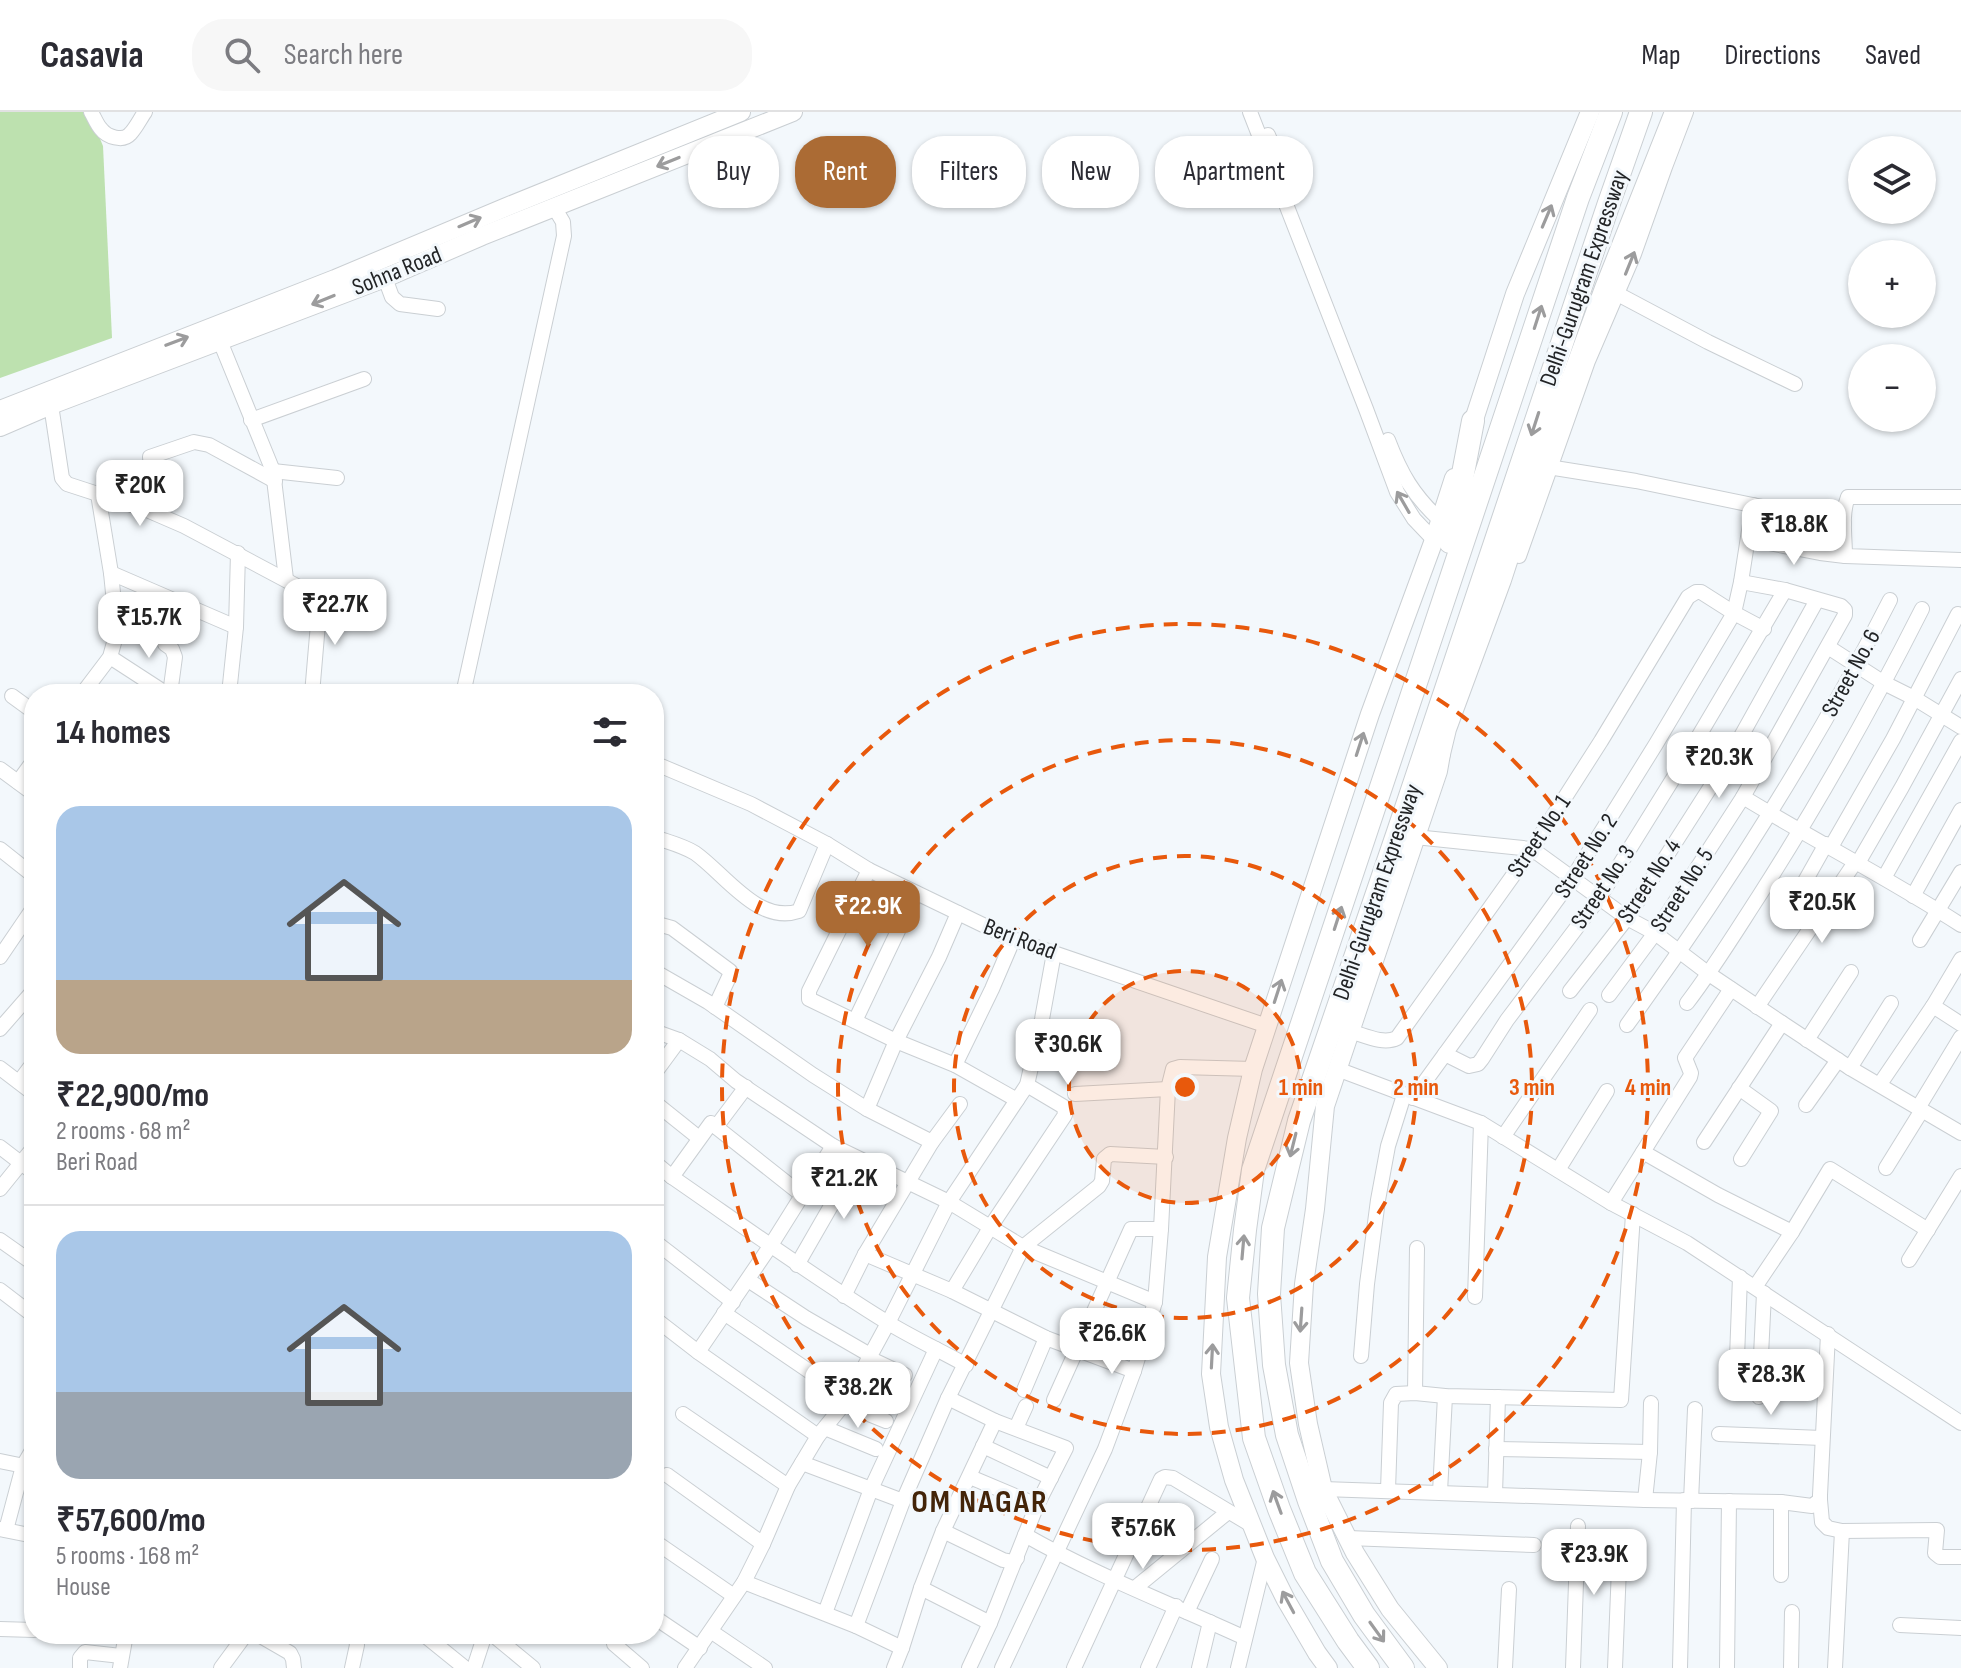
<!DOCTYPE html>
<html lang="en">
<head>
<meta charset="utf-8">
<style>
	:root { --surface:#fff; --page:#f7f7f7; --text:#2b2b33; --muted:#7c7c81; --line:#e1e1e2; --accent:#ab6b34 }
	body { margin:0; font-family:"Sofia Sans Condensed",sans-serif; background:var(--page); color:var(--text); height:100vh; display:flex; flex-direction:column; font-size:30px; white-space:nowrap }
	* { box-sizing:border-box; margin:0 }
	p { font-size:26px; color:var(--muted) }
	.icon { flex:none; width:44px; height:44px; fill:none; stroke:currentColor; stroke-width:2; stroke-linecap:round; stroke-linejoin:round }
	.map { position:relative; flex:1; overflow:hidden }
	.details { position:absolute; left:24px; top:572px; width:640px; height:960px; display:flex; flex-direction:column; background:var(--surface); border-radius:32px; box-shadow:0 2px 6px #0004 }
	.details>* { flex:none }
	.banner { position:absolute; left:688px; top:24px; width:760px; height:72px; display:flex; gap:16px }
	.tools { position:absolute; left:1848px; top:24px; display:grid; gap:16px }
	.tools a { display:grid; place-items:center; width:88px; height:88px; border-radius:50%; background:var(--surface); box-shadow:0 2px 6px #0004; font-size:40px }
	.price { position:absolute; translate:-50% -68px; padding:0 18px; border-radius:16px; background:#fff; color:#222; font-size:26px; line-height:52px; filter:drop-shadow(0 2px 4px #0008) }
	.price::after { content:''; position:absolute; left:50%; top:48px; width:24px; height:18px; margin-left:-12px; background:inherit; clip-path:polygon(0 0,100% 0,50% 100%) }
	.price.selected { background:var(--accent); color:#fff }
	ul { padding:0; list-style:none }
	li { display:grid; align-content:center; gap:16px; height:424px; padding:0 32px }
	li+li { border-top:2px solid var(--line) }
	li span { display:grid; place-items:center; height:248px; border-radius:24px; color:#555 }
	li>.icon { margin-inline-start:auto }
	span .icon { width:144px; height:144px; fill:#fffc; stroke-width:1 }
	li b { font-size:34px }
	h2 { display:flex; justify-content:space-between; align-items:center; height:96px; padding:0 32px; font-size:34px }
	.chip { padding:0 28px; border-radius:32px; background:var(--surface); box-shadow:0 2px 6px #0004; font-size:28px; line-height:72px }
	.chip.selected { background:var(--accent); color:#fff }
	header { display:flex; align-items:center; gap:48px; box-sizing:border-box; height:112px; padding:0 40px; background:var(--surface); border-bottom:2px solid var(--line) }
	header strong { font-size:38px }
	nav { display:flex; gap:44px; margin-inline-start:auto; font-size:28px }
	.search { width:560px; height:72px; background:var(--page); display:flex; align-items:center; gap:20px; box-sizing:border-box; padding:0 28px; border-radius:32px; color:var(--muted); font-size:30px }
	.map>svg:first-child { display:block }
	.pitch { fill:#bde1af }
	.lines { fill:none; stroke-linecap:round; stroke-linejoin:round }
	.minor-casing { stroke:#cacfd3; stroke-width:16 }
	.major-casing { stroke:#cacfd3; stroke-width:20 }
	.highway-casing { stroke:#cacfd3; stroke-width:24 }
	.minor { stroke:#fff; stroke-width:14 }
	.major { stroke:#fff; stroke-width:18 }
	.highway { stroke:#fff; stroke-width:22 }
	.oneway { stroke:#9c9c9d }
	.ring { fill:none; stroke:#e8590c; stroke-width:4; stroke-dasharray:14 10 }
	.labels { text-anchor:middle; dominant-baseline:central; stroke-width:6; stroke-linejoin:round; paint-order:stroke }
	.street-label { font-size:24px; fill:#222426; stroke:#f3f8fc }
	.district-label { font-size:32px; font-weight:bold; letter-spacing:2px; fill:#432409; stroke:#f3f8fc }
	.centre { fill:#e8590c; stroke:#f3f8fc; stroke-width:4 }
	.ring-label { font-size:24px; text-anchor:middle; font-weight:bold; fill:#e8590c; stroke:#f3f8fc; stroke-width:6; stroke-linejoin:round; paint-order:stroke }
</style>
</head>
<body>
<header>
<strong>Casavia</strong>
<div class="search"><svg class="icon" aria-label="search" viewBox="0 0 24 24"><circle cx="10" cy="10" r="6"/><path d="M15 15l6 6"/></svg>Search here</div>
<nav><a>Map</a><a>Directions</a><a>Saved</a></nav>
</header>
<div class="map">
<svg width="1961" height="1556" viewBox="0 0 1961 1556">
	<rect width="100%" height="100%" fill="#f3f8fc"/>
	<path class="pitch" d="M 0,0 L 89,0 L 103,34 L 112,226 L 0,266 Z"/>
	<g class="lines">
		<g class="minor-casing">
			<g id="minor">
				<path d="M 91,0 C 94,5 97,13 101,17 C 107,25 123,30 130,22 C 136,16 140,7 145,0"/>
				<path d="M 1250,0 L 1366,297 L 1397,380 L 1414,407 L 1434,428"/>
				<path d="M 1268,23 L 1292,81"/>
				<path d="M 385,166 L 392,185 L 400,192 L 438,197"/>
				<path d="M 1612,179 L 1708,230 L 1795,272"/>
				<path d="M 220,229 L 273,359 L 286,467"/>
				<path d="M 51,293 L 62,366 L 67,372 L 147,398 L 184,414 L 310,481 L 318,490 L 319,500 L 312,582"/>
				<path d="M 251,308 L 364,267"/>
				<path d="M 1388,328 C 1401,362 1413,383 1440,408"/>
				<path d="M 1542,354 L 1636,369 L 1844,412"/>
				<path d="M 273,359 L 337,366"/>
				<path d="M 1961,385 L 1848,385 C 1841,402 1845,425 1845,444 L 1961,448"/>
				<path d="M 155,401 L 150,345 L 194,330 L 209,333 L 275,369"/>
				<path d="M 1748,427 L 1820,441 L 1845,444"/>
				<path d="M 1519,444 L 1588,249 L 1634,142 L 1665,55 L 1686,0"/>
				<path d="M 111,461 L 236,515"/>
				<path d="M 165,532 L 172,537 L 175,545 L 170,582"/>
				<path d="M 1828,535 L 1884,571 L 1914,586 L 1961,615"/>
				<path d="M 110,545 L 167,582"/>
				<path d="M 82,582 L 110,545 L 117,520 L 111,461 L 98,382"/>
				<path d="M 229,582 L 236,515 L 238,441"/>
				<path d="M 463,582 L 564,124 L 563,110 L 554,95"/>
				<path d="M 12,584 L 34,600"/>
				<path d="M 654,651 L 751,692 L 827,732 L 869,758 L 1010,826 L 1267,914"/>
				<path d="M 0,657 L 34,682"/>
				<path d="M 18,670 L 34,648"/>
				<path d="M 1743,685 C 1815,729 1890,767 1961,813"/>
				<path d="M 654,725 C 668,730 682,733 695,741 C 725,762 758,813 799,799 L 827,732"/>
				<path d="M 1415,725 L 1532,737 L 1627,806 L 1655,821 L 1709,862 L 1782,911 L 1850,956 L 1961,1021"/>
				<path d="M 1831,735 L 1893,627 L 1958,502"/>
				<path d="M 0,737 L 34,764"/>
				<path d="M 1858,751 L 1902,675 L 1961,567"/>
				<path d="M 869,758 L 809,879 L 809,887 L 896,929 L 955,953 L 1017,988"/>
				<path d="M 1884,766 L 1961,629"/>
				<path d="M 1913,784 L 1961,698"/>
				<path d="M 1795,787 L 1826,732"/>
				<path d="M 654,811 L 672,816 L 730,859 L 730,863 L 715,895"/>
				<path d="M 1920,828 L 1961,760"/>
				<path d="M 0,845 L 34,795"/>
				<path d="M 654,859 L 708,890 L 813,963 L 867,997 L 932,1030 L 960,992"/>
				<path d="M 1570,879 L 1627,806 L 1729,646 L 1817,488"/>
				<path d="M 1609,883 L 1655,821 L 1743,685 L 1845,503 L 1845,498 L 1841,494 L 1785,478 L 1741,470"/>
				<path d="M 1687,891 C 1713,857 1735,821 1759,784 C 1818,692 1872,596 1922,497"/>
				<path d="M 1933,894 L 1961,912"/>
				<path d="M 1757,895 L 1856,749"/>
				<path d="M 855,909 L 916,781"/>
				<path d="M 1627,913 C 1725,778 1814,638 1890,488"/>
				<path d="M 0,917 L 34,878"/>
				<path d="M 654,919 L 679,928 L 710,947 L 736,969 L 833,1034 L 949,1090 L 1023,1135 L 1155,1190"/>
				<path d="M 1349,919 C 1364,923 1383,933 1397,926 L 1532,737 L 1601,629 L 1688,485 L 1696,480 L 1701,480 L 1734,501 L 1764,517"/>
				<path d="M 1807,928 L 1851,860"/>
				<path d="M 1445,942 L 1469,954 L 1478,952 L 1482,947 L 1507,908 L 1599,786 L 1684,649 L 1785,478"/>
				<path d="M 955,953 L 992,877 L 1013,828"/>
				<path d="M 0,956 L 34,982"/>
				<path d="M 1850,956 L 1891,891"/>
				<path d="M 1337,957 L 1481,1011 L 1611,1091 L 1687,1131 L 1961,1311"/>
				<path d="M 654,962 L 679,928"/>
				<path d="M 19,970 L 34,950"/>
				<path d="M 1880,972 L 1933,894 L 1961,847"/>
				<path d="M 1739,976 L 1771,999 L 1741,1047"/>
				<path d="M 1075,982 L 1168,977"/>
				<path d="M 1413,986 L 1572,767 L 1656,632 L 1734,501 L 1741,470 L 1753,393"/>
				<path d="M 654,990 L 699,1026"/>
				<path d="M 1806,993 L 1838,948"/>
				<path d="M 1918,996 L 1961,925"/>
				<path d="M 867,997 L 896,929 L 939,845 L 958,801"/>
				<path d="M 716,1015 L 746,975"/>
				<path d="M 1503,1025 L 1590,898"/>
				<path d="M 1704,1030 L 1782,911"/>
				<path d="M 0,1035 L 34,1061"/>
				<path d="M 1643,1040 L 1718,1083 L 1792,1120"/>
				<path d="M 654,1050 L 672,1065 C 743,1114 812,1164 885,1209 C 911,1225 939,1238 966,1253"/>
				<path d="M 1886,1056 L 1922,998"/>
				<path d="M 1558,1058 L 1607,979"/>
				<path d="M 672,1065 L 711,1011 L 802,1083"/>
				<path d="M 0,1077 L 34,1035"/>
				<path d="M 1611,1091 L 1690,965 L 1691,961 L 1685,946 L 1731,877"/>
				<path d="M 0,1128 L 34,1152"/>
				<path d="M 654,1129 L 733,1190"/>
				<path d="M 865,1142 L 952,1179 L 1046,1226 L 1134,1259"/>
				<path d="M 1909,1148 L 1961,1064"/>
				<path d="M 797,1153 L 858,1047"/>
				<path d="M 748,1168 L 806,1206 L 870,1243"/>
				<path d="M 1755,1175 L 1792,1120 L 1830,1057 L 1928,1118"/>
				<path d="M 0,1178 L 34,1204"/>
				<path d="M 952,1179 L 991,1114 L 1065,1003 L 1064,995 L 1027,973"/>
				<path d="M 844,1184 L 865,1142 L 932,1030"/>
				<path d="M 1475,1185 L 1481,1011"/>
				<path d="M 724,1201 L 847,1285"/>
				<path d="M 654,1206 L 698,1240 L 818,1324"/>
				<path d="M 698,1240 L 771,1133 L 833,1034"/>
				<path d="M 1361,1244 L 1367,1172 L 1378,1088 L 1388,1034 L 1404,983"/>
				<path d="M 869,1246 L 905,1263"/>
				<path d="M 1737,1246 L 1740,1165"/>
				<path d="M 1024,1278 L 1046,1226"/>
				<path d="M 1415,1281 L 1417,1136"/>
				<path d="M 1759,1285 L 1764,1181"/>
				<path d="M 948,1286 L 995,1309 L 1066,1336 L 1037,1393 L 990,1511 L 969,1556"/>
				<path d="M 1054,1288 L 1131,1117 L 1161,1117"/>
				<path d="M 844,1292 L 886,1309"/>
				<path d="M 683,1302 L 788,1374"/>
				<path d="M 825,1316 L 876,1337"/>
				<path d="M 1016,1316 L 1026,1294"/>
				<path d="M 1719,1322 L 1822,1326"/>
				<path d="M 983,1334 L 1051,1366"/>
				<path d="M 1496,1337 L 1650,1340"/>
				<path d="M 0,1349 L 34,1356"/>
				<path d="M 802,1351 L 903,1389"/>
				<path d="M 667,1363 L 763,1432"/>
				<path d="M 970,1365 L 1037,1393"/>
				<path d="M 1323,1377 L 1645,1388 L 1781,1390 L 1812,1394 L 1820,1388 L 1820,1383 L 1828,1222"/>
				<path d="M 1388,1378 L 1391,1291 L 1396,1282 L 1415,1281 L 1445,1284 L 1621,1288 L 1633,1102"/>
				<path d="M 1440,1380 L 1445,1284"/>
				<path d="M 1495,1382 L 1498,1285"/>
				<path d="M 1645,1388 L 1650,1340 L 1651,1291"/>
				<path d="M 1820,1388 L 1822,1410 L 1828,1416 L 1842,1419 L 1937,1418 L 1935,1441 L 1940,1445 L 1961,1445"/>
				<path d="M 1691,1389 L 1695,1297"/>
				<path d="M 0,1417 L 34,1424"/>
				<path d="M 6,1418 L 23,1354 L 34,1335"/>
				<path d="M 943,1419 L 1003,1448 L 1013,1450 L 1017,1446"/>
				<path d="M 1025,1423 C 1095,1463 1171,1492 1245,1526"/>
				<path d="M 1348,1426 L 1534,1433"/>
				<path d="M 654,1429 L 734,1484"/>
				<path d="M 1781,1463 L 1781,1390"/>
				<path d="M 744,1470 L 856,1514 L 902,1536"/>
				<path d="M 921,1476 L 990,1511"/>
				<path d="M 1135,1476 L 1228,1400"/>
				<path d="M 1187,1500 L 1212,1447"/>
				<path d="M 825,1501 L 871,1377 L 936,1237"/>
				<path d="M 654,1505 L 700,1536"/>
				<path d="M 1900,1513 L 1961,1516"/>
				<path d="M 856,1514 L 903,1389 L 948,1286 L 1023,1135 L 1099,1074 L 1102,1069 L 1104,1047 L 1110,1042 L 1166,1045"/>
				<path d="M 0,1517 L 34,1518"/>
				<path d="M 712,1520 L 765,1556"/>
				<path d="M 257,1522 L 290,1541 L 293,1547 L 294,1556"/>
				<path d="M 423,1522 L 465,1556"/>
				<path d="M 492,1522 L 533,1556"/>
				<path d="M 614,1532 L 642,1556"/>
				<path d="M 80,1556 L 80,1546 L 85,1540 L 121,1544"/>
				<path d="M 120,1556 L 126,1522"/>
				<path d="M 221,1556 L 246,1522"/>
				<path d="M 352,1556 L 357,1533 L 355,1522"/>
				<path d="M 474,1556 L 485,1522"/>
				<path d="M 685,1556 L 744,1470 L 763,1432 L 788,1374 L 818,1324 L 844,1292 L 888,1211 L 949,1090 L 1027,973 L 1042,907 L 1054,841"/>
				<path d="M 894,1556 L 902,1536 L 921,1476 L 943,1419 L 995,1309"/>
				<path d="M 1002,1556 L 1105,1337 L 1134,1259 L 1155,1190 L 1161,1117 L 1168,977 L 1173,957 L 1180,955 L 1253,957"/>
				<path d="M 1074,1556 L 1161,1367 L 1165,1365 L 1173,1366 L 1253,1414"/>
				<path d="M 1148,1556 L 1176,1494"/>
				<path d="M 1199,1556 L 1210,1510"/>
				<path d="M 1238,1556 L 1265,1446"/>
				<path d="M 1505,1556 L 1509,1477"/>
				<path d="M 1573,1556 L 1578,1414"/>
				<path d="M 1615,1556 L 1620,1430"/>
				<path d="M 1680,1556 L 1684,1388"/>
				<path d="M 1727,1556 L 1729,1389"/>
				<path d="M 1791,1556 L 1792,1500"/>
				<path d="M 1835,1556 L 1842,1419"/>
			</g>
		</g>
		<g class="major-casing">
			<g id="major">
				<path d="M 0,298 L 335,167 L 504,96 L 741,0"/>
				<path d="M 0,315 L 51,293 L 385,166 L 482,124 L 793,0"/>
				<path d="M 1469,323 L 1515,182 L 1590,0"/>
				<path d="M 1434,649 L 1441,642 L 1447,617 L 1502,468 L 1542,345 L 1604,176 L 1674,0"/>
				<path d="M 1328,1556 L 1317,1541 L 1286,1488 L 1265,1446 L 1234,1368 L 1219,1315 L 1211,1262 L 1217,1145 L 1237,1026 L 1253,957 L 1370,602 L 1434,428 L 1454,366"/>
				<path d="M 1438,1556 L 1390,1497 L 1355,1441 L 1323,1377 L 1308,1312 L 1299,1251 L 1304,1172 L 1315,1097 L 1325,994 L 1438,659 L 1441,642"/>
			</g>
		</g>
		<g class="highway-casing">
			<g id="highway">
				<path d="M 1450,430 L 1473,309"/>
				<path d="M 1368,1556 L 1348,1529 L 1305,1461 L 1279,1397 L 1254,1326 L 1238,1186 L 1245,1118 L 1253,1058 L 1578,86 L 1611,0"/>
				<path d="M 1403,1556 L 1364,1503 L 1332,1449 L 1309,1389 L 1287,1323 L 1274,1253 L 1269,1182 L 1273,1116 L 1299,1009 L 1398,720 L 1609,91 L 1641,0"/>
			</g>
		</g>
		<use href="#minor" class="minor"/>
		<use href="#major" class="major"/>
		<use href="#highway" class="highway"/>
	</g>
	<defs><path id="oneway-shaft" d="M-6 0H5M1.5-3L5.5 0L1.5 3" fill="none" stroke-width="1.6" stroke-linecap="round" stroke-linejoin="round" transform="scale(2)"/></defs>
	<g class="oneway">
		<use href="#oneway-shaft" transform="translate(668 50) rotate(158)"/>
		<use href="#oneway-shaft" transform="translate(1547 104) rotate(-67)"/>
		<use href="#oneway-shaft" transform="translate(470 110) rotate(-23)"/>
		<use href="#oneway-shaft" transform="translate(1630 151) rotate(-68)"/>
		<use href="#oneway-shaft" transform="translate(323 188) rotate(158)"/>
		<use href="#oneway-shaft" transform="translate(1538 205) rotate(-72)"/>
		<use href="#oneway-shaft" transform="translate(177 229) rotate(-21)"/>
		<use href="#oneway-shaft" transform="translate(1535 312) rotate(108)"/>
		<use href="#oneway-shaft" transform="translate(1403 390) rotate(-120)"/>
		<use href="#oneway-shaft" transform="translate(1360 632) rotate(-72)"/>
		<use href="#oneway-shaft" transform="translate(1338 806) rotate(-72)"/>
		<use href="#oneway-shaft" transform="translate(1278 879) rotate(-72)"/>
		<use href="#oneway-shaft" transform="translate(1293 1033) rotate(104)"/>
		<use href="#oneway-shaft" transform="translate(1243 1135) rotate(-85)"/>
		<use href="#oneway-shaft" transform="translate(1301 1208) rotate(94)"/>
		<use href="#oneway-shaft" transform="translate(1212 1244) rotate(-87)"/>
		<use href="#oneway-shaft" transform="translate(1277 1390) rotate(-110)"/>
		<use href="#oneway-shaft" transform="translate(1288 1490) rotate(-118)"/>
		<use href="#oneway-shaft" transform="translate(1377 1520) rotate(54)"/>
	</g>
	<circle cx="1185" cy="975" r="116" fill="#e8590c" fill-opacity=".12"/>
	<g class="ring">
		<circle cx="1185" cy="975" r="116"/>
		<circle cx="1185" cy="975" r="231"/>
		<circle cx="1185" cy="975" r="347"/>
		<circle cx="1185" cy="975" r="463"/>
	</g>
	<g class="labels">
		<g class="street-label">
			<text transform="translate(397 159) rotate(-22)">Sohna Road</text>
			<text transform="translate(1584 166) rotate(-71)">Delhi-Gurugram Expressway</text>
			<text transform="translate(1851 561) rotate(-61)">Street No. 6</text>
			<text transform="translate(1539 724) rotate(-56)">Street No. 1</text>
			<text transform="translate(1586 744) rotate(-57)">Street No. 2</text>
			<text transform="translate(1649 769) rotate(-57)">Street No. 4</text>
			<text transform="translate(1603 775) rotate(-56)">Street No. 3</text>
			<text transform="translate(1682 778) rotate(-57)">Street No. 5</text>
			<text transform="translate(1377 780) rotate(-71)">Delhi-Gurugram Expressway</text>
			<text transform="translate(1020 827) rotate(21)">Beri Road</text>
		</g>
		<g class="district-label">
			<text x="980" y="1390">OM NAGAR</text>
		</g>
	</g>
	<circle cx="1185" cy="975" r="12" class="centre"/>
	<g class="ring-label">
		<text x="1301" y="983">1 min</text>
		<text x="1416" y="983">2 min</text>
		<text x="1532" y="983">3 min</text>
		<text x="1648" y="983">4 min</text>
	</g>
</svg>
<div class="tools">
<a><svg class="icon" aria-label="layers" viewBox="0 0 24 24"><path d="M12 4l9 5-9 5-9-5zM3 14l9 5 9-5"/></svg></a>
<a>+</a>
<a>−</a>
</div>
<b class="price" style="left:140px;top:416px">₹20K</b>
<b class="price" style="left:1794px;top:455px">₹18.8K</b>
<b class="price" style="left:335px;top:535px">₹22.7K</b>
<b class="price" style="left:149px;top:548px">₹15.7K</b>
<b class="price" style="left:1719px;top:688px">₹20.3K</b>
<b class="price" style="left:1822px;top:833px">₹20.5K</b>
<b class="price selected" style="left:868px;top:837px">₹22.9K</b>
<b class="price" style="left:1068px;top:975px">₹30.6K</b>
<b class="price" style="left:844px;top:1109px">₹21.2K</b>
<b class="price" style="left:1112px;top:1264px">₹26.6K</b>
<b class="price" style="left:1771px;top:1305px">₹28.3K</b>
<b class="price" style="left:858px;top:1318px">₹38.2K</b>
<b class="price" style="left:1143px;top:1459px">₹57.6K</b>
<b class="price" style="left:1594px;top:1485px">₹23.9K</b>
<div class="banner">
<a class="chip">Buy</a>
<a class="chip selected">Rent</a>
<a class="chip">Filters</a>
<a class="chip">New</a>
<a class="chip">Apartment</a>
</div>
<section class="details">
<h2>14 homes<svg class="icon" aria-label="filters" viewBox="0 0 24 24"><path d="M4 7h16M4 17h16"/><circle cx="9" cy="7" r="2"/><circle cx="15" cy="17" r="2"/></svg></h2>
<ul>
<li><span style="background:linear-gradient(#a9c7e8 70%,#b9a48a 0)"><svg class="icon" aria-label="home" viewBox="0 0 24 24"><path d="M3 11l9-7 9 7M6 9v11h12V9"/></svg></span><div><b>₹22,900/mo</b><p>2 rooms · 68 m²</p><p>Beri Road</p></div></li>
<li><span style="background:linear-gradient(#a9c7e8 65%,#9aa5b1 0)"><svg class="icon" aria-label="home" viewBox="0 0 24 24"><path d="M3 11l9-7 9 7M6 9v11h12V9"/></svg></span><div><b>₹57,600/mo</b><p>5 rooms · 168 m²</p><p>House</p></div></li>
</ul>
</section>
</div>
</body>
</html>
